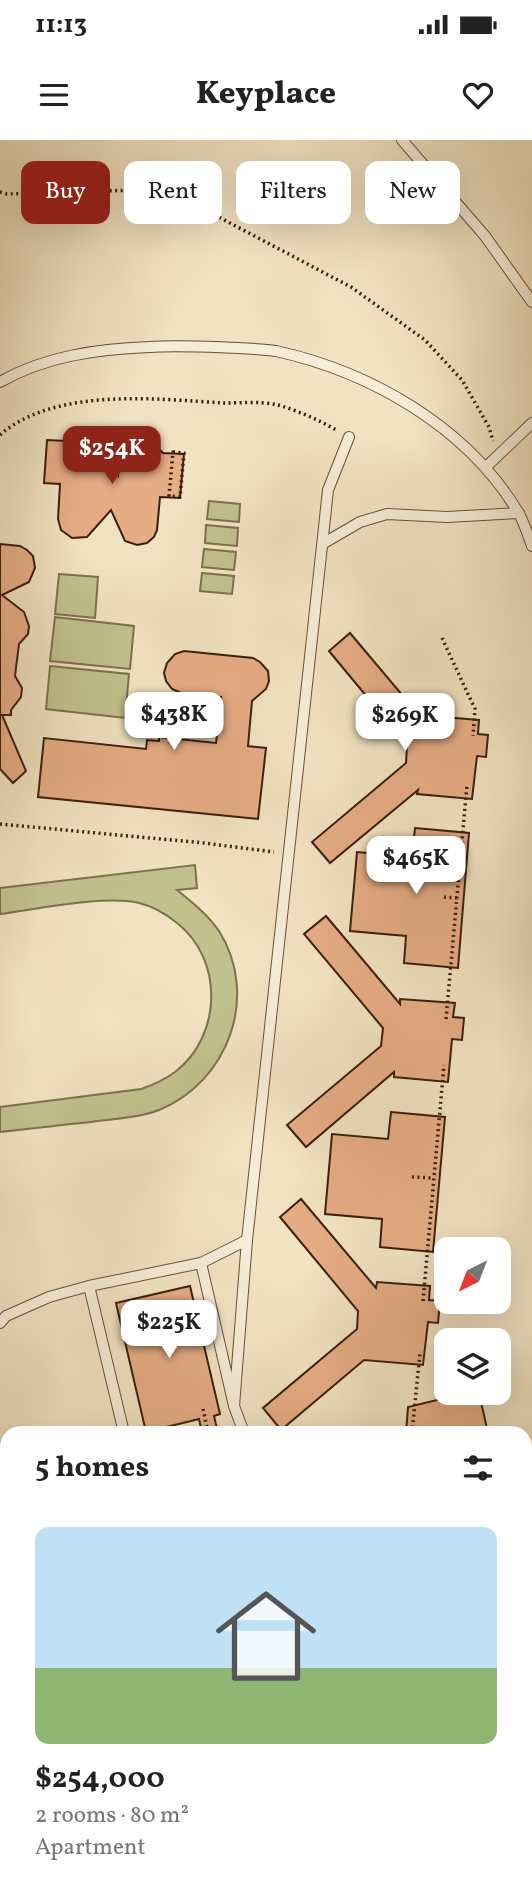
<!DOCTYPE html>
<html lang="en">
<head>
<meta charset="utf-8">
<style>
	:root { --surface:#fff; --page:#f6f6f6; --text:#222; --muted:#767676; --line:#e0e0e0; --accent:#8f2418 }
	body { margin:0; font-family:Vollkorn,serif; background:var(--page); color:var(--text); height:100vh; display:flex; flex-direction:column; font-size:26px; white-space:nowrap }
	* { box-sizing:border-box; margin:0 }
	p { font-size:23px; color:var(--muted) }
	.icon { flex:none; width:38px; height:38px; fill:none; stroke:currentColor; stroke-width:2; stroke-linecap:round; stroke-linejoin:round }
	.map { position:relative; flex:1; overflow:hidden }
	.details { position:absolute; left:0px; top:1286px; width:532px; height:471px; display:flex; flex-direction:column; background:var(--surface); border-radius:21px 21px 0 0; box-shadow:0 7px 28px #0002 }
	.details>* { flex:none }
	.guide { position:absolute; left:21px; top:21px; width:490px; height:63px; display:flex; gap:14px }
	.needle { width:46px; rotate:222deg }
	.tools { position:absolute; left:434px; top:1097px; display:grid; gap:14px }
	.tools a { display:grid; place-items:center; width:77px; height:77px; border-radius:14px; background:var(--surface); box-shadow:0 7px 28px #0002; font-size:35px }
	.price { position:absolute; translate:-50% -60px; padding:0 16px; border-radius:14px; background:#fff; color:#222; font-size:23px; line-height:46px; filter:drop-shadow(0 2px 4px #0008) }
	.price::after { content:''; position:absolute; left:50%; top:42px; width:21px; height:16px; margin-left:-10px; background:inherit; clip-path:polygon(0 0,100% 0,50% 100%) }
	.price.selected { background:var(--accent); color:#fff }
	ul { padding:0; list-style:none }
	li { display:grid; align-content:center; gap:14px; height:371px; padding:0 35px }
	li+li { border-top:2px solid var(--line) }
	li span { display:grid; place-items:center; height:217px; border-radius:14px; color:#555 }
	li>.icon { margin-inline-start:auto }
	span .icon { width:126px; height:126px; fill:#fffc; stroke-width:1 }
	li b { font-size:30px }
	h2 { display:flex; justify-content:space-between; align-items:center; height:84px; padding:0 35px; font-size:30px }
	.chip { padding:0 24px; border-radius:14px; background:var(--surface); box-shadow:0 7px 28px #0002; font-size:24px; line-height:63px }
	.chip.selected { background:var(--accent); color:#fff }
	.status { display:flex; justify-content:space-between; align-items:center; height:49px; padding:0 35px; background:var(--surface); direction:ltr }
	.status svg { height:19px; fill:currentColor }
	header { display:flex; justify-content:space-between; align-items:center; height:91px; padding:0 35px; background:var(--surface); font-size:32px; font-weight:800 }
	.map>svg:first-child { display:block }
	.green { fill:#c1c18e; stroke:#7e704e; stroke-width:2 }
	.building { fill:#e6ac84; stroke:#3b1e0d; stroke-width:2 }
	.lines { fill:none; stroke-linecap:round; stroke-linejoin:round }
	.lane-casing { stroke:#684f3a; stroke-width:12 }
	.path { stroke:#3b1e0d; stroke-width:3.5; stroke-dasharray:2 3.5; stroke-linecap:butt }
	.lane { stroke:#f6ecd7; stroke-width:10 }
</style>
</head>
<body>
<div class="status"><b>11:13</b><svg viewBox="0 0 49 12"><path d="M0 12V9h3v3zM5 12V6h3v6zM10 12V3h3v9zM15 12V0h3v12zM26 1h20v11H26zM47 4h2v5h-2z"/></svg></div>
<header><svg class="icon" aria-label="menu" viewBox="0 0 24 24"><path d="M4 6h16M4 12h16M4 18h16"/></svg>Keyplace<svg class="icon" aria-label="heart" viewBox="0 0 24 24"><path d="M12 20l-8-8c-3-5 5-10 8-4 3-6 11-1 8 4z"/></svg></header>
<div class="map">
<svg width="532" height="1756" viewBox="0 0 532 1756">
	<rect width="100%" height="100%" fill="#f1e2c1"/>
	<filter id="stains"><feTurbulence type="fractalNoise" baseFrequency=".00286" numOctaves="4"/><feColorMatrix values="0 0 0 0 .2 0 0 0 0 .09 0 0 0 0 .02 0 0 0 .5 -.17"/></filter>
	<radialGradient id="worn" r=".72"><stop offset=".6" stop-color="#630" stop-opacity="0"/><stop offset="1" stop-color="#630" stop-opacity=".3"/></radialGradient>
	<g class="green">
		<path d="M 209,361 L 240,364 L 239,382 L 207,379 Z"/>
		<path d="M 206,385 L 238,388 L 237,406 L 205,403 Z"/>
		<path d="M 204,409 L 236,412 L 234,430 L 202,427 Z"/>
		<path d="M 202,433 L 234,436 L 232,454 L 200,451 Z"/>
		<path d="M 59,434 L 98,437 L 95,478 L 55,474 Z"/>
		<path d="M 55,477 L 134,486 L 130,529 L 50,521 Z"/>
		<path d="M 50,526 L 129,534 L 125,578 L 46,569 Z"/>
		<path d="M 195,725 L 197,748 L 177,750 C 192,762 208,775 219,791 C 260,856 228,942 159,970 C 138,978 113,979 91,982 C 60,985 30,989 0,992 L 0,967 L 141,949 C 153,945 164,940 175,932 C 222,896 224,820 177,783 C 166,774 152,766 139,763 C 104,755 37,769 0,774 L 0,748 Z"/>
	</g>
	<g class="building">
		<path d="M 81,295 L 96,299 L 113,323 L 131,305 L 140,301 L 154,304 L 163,313 L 184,314 L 180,358 L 160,357 L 157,390 L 154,397 L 147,403 L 137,405 L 125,401 L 111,370 L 87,397 L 72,398 L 61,390 L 58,379 L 60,344 L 44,343 L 47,300 L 67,301 Z"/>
		<path d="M 0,404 L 20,406 L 27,410 L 33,416 L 35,428 L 29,442 L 2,455 L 24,472 L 29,486 L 28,494 L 19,504 L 15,536 L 22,548 L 21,557 L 11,570 L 11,575 L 2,575 L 26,631 L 13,643 L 0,629 Z"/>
		<path d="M 350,493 L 419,575 L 479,580 L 478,594 L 488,595 L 486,617 L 477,616 L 472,659 L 417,654 L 418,650 L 330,723 L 312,702 L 406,623 L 407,605 L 329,511 Z"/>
		<path d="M 184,511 L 253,518 L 260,522 L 268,531 L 269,541 L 266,549 L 252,561 L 248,606 L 266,608 L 258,679 L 38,657 L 44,598 L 146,609 L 147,600 L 159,601 L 159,597 L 216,603 L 221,557 L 181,553 L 172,549 L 166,541 L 164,533 L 167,523 L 175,514 Z"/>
		<path d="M 415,688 L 469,693 L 458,828 L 404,823 L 406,796 L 350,791 L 357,712 L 412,717 Z"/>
		<path d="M 326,776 L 400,864 L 400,859 L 455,863 L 453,877 L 464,878 L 462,900 L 452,899 L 448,942 L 394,937 L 394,932 L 306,1007 L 287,985 L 381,906 L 383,888 L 304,794 Z"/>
		<path d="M 391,972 L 445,977 L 433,1112 L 380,1107 L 382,1079 L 325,1074 L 332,994 L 388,999 Z"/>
		<path d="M 301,1059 L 376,1148 L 377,1142 L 430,1146 L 429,1160 L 440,1161 L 438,1183 L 428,1182 L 423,1225 L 364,1220 L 281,1290 L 263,1268 L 357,1189 L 358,1171 L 280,1077 Z"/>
		<path d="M 190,1146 L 220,1274 L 214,1276 L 218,1293 L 202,1293 L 199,1279 L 146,1292 L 116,1163 Z"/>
		<path d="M 466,1253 L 479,1253 L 488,1293 L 406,1293 L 408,1267 Z"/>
	</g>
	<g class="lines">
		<g class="lane-casing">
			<g id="lane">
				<path d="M 402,0 L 485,96 L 532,162"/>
				<path d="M 0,242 C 45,216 98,209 149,207 C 179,205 209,207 239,208 C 251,209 264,209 276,211 C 371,232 467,287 518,372 C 524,382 528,395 532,406"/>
				<path d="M 486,327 L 532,283"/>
				<path d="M 324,403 L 360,382 L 387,374 L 447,377 L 519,373"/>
				<path d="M 201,1123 L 234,1266 L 247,1100"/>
				<path d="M 89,1146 L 124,1293"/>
				<path d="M 0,1183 L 6,1176 L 49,1157 L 89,1146 L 201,1123 L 247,1100 L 328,350 L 349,297"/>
				<path d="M 234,1266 L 244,1293"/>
				<path d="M 525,1713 L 532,1711"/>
				<path d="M 156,1750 L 160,1756"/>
				<path d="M 346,1756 L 371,1750"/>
			</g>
		</g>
		<g class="path">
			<path d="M 0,52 L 7,54 L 136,50 L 177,55 L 351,147 L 425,200 L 462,240 L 489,287 L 493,301"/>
			<path d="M 0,295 C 55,247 156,259 224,263 C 241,263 262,261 278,265 C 299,271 319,280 338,291"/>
			<path d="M 173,312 L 184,313 L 180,357 L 169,356 Z"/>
			<path d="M 107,335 L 119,336"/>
			<path d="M 442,498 L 475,569 L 473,596"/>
			<path d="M 0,684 L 204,703 L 274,712"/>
			<path d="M 444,757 L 457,758"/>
			<path d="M 446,879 L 467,645"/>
			<path d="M 412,1037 L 433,1038"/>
			<path d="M 423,1161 L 444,925"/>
			<path d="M 203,1269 L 208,1293"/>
			<path d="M 412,1290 L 439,1292"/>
			<path d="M 412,1293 L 420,1213"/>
			<path d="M 0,1549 L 7,1547"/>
			<path d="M 273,1750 L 275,1756"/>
		</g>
		<use href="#lane" class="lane"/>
	</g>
	<rect width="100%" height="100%" filter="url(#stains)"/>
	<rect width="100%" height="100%" fill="url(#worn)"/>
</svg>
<div class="tools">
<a><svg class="needle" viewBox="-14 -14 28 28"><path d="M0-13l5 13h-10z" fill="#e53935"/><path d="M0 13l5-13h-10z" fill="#767676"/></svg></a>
<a><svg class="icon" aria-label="layers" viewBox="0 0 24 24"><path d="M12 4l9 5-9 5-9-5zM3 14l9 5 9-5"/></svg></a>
</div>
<b class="price selected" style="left:112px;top:346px">$254K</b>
<b class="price" style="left:174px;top:612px">$438K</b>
<b class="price" style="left:405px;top:613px">$269K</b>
<b class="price" style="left:416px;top:756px">$465K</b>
<b class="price" style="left:169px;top:1220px">$225K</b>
<div class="guide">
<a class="chip selected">Buy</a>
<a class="chip">Rent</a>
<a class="chip">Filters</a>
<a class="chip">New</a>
</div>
<section class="details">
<h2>5 homes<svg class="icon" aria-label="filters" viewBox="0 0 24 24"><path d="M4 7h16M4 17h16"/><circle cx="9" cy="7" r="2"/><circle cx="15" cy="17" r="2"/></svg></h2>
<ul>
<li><span style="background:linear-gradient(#bfe0f5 65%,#8fb573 0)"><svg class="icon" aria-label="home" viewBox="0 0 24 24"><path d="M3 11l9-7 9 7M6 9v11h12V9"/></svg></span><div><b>$254,000</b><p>2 rooms · 80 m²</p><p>Apartment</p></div></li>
</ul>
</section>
</div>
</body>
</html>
